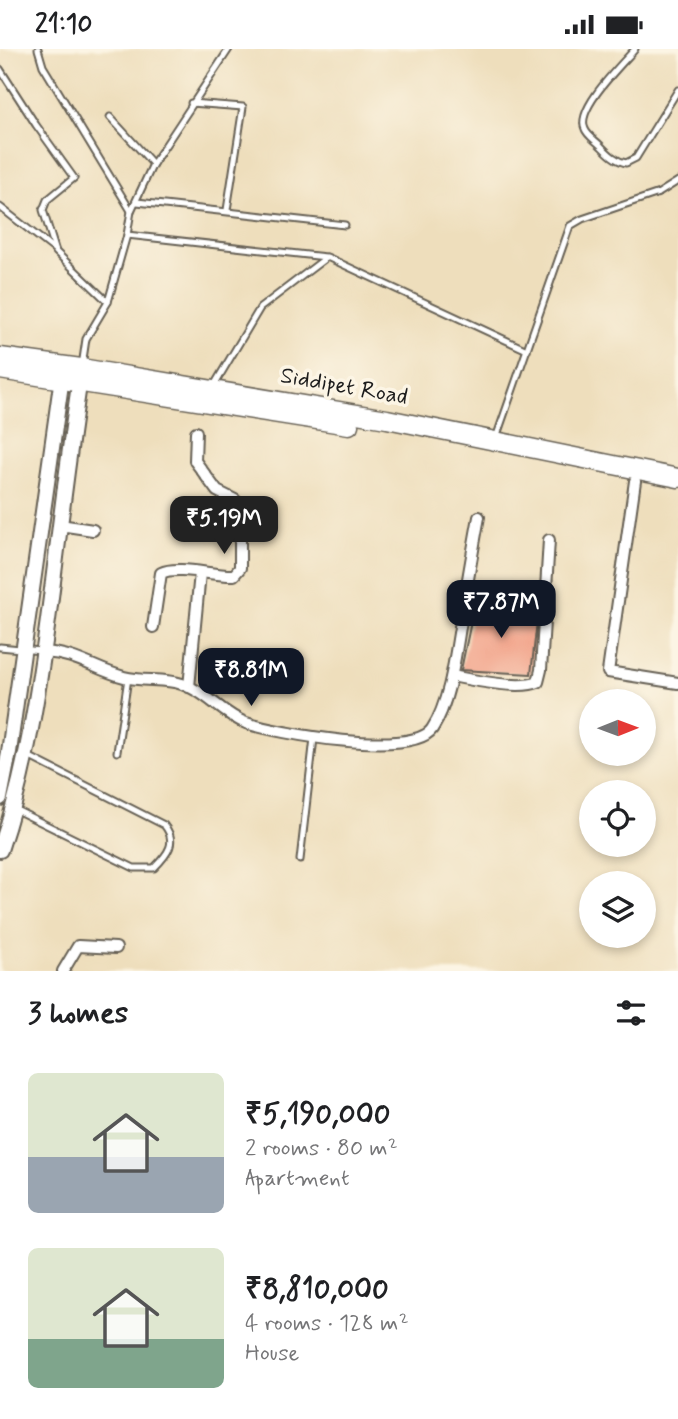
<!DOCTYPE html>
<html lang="en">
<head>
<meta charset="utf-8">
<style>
	:root { --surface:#fff; --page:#f6f6f6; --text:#202124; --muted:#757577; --accent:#111827 }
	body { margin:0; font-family:Mynerve,sans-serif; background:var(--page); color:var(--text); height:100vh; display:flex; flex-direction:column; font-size:26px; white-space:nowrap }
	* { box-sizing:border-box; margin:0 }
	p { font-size:23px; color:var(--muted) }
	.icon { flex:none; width:38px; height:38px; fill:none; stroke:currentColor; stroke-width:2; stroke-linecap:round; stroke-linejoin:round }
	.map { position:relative; height:922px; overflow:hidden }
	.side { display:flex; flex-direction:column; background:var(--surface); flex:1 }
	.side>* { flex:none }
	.needle { width:46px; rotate:89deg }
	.tools { position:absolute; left:579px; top:640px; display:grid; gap:14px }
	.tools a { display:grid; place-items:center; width:77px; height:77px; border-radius:50%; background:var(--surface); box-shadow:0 4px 10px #0003; font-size:35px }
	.price { position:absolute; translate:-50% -60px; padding:0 16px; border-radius:14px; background:var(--accent); color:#fff; font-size:23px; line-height:46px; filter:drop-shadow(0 2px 4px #0008) }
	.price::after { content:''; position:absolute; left:50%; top:42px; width:21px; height:16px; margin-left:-10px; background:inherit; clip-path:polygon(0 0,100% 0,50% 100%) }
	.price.active { background:#222; color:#fff }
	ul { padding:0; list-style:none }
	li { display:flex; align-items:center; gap:21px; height:175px; padding:0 28px }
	li span { display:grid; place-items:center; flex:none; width:196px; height:140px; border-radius:10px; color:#555 }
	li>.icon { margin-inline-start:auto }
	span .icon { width:84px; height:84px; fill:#fffc; stroke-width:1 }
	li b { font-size:30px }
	h2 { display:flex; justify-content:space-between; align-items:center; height:84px; padding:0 28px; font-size:30px }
	.status { display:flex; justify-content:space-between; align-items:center; height:49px; padding:0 35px; background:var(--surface); direction:ltr }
	.status svg { height:19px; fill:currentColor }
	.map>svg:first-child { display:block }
	.building { fill:#f19c82 }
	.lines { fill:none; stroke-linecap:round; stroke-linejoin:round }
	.service-casing { stroke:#666054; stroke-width:9 }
	.minor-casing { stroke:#666054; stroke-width:14 }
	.tertiary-casing { stroke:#666054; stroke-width:18 }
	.primary-casing { stroke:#666054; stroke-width:21 }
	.service { stroke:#fff; stroke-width:5 }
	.minor { stroke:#fff; stroke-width:10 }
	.tertiary { stroke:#fff; stroke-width:14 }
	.primary { stroke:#fff; stroke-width:18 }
	.labels { text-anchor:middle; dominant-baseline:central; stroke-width:7; stroke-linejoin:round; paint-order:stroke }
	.street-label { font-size:23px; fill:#1c1c1c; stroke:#fcf5e5 }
</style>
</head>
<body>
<div class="status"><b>21:10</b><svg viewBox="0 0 49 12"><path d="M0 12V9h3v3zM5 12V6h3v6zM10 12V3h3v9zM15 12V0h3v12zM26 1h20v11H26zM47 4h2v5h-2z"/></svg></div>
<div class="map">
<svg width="678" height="922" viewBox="0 0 678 922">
	<rect width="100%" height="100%" fill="#fcf5e5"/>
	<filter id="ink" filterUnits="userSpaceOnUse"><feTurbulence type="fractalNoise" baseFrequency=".0143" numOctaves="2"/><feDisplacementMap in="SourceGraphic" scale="14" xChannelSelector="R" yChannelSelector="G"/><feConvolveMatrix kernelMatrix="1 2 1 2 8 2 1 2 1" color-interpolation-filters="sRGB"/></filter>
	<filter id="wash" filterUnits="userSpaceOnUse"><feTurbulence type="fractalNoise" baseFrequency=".00686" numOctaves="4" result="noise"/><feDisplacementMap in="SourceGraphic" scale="28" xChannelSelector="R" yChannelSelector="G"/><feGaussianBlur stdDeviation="1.57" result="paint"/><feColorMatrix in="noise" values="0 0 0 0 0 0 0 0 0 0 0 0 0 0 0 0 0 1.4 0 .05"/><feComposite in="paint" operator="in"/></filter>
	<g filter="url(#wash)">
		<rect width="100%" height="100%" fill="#eedebc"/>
		<g id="blocks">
			<path class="building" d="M 475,553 L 538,563 L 531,625 L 461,621 Z"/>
		</g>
	</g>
	<g filter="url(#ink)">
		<use href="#blocks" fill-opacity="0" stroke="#666054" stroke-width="2"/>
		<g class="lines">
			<g class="service-casing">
				<g id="service">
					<path d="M 38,0 L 43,17 L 131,162"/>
					<path d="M 635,0 C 622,15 575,60 585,80 C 587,86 595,91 600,96 C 607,103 615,112 626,114 L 636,109 L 678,41"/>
					<path d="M 0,20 L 36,76 L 74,129 L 47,151 L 43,161 L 56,203 L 108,253"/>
					<path d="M 191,54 L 243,58 L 227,161"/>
					<path d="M 110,68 L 153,115"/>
					<path d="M 137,153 L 345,176"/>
					<path d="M 0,158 L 55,201"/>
					<path d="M 127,186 L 326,208"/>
					<path d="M 82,317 L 86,290 L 108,253 L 127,186 L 131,162 L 153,115 L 229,0"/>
					<path d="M 213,338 L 260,259 L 327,208 L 527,301"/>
					<path d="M 496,389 L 570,177 L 582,170 L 659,144 L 678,132"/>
					<path d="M 0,598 L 41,602"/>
					<path d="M 117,703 L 128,629"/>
					<path d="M 14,760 L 134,819 L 154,819 C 168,805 178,793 164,776 L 26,706"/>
					<path d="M 300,811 L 314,689"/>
				</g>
			</g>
			<g class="minor-casing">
				<g id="minor">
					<path d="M 635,432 L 608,623 L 678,634"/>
					<path d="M 60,476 L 93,481"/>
					<path d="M 153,578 L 161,524 C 178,516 214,527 234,526 L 240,519 L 240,459 L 235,451 L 217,442 L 195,412 L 196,383"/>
					<path d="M 44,603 C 78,605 93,620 124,628 C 143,633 164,629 182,635 C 207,643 222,665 246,674 C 276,684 412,709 432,680 C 449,655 455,609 460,578 C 466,542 472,505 479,468"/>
					<path d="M 452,627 C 471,631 521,641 538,633 L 541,621 L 549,491"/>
					<path d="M 189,638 L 200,524"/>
					<path d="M 63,922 L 78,897 L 116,899"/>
				</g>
			</g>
			<g class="tertiary-casing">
				<g id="tertiary">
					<path d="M 0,749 L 9,703 L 63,321"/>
					<path d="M 0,801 C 27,721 39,639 50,556 C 60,478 69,400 81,323"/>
				</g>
			</g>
			<g class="primary-casing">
				<g id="primary">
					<path d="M 0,308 L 81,319 L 387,370 L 678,429"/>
					<path d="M 0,321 L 349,376"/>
				</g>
			</g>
			<use href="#service" class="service"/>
			<use href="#minor" class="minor"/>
			<use href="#tertiary" class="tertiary"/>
			<use href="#primary" class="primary"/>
		</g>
	</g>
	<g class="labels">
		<g class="street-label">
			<text transform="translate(344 338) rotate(10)">Siddipet Road</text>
		</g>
	</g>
</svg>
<div class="tools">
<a><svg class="needle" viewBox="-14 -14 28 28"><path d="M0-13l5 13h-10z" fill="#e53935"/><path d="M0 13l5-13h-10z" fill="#757577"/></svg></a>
<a><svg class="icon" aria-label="locate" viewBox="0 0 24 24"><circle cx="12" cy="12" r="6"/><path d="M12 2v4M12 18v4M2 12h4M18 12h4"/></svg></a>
<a><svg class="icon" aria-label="layers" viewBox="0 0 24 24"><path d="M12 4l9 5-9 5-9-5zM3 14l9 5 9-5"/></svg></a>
</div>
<b class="price active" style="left:224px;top:507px">₹5.19M</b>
<b class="price" style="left:501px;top:591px">₹7.87M</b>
<b class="price" style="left:251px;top:659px">₹8.81M</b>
</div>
<section class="side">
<h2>3 homes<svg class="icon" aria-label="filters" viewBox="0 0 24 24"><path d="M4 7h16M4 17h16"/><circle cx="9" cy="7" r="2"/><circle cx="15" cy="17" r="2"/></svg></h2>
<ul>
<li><span style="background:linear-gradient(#dfe7d0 60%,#9aa5b1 0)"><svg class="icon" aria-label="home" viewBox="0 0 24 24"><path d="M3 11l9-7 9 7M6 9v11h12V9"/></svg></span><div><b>₹5,190,000</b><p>2 rooms · 80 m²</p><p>Apartment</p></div></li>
<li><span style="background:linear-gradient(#dfe7d0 65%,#7fa58c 0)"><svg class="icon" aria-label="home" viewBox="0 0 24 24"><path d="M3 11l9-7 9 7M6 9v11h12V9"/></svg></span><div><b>₹8,810,000</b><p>4 rooms · 128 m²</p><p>House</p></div></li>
</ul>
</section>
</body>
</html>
